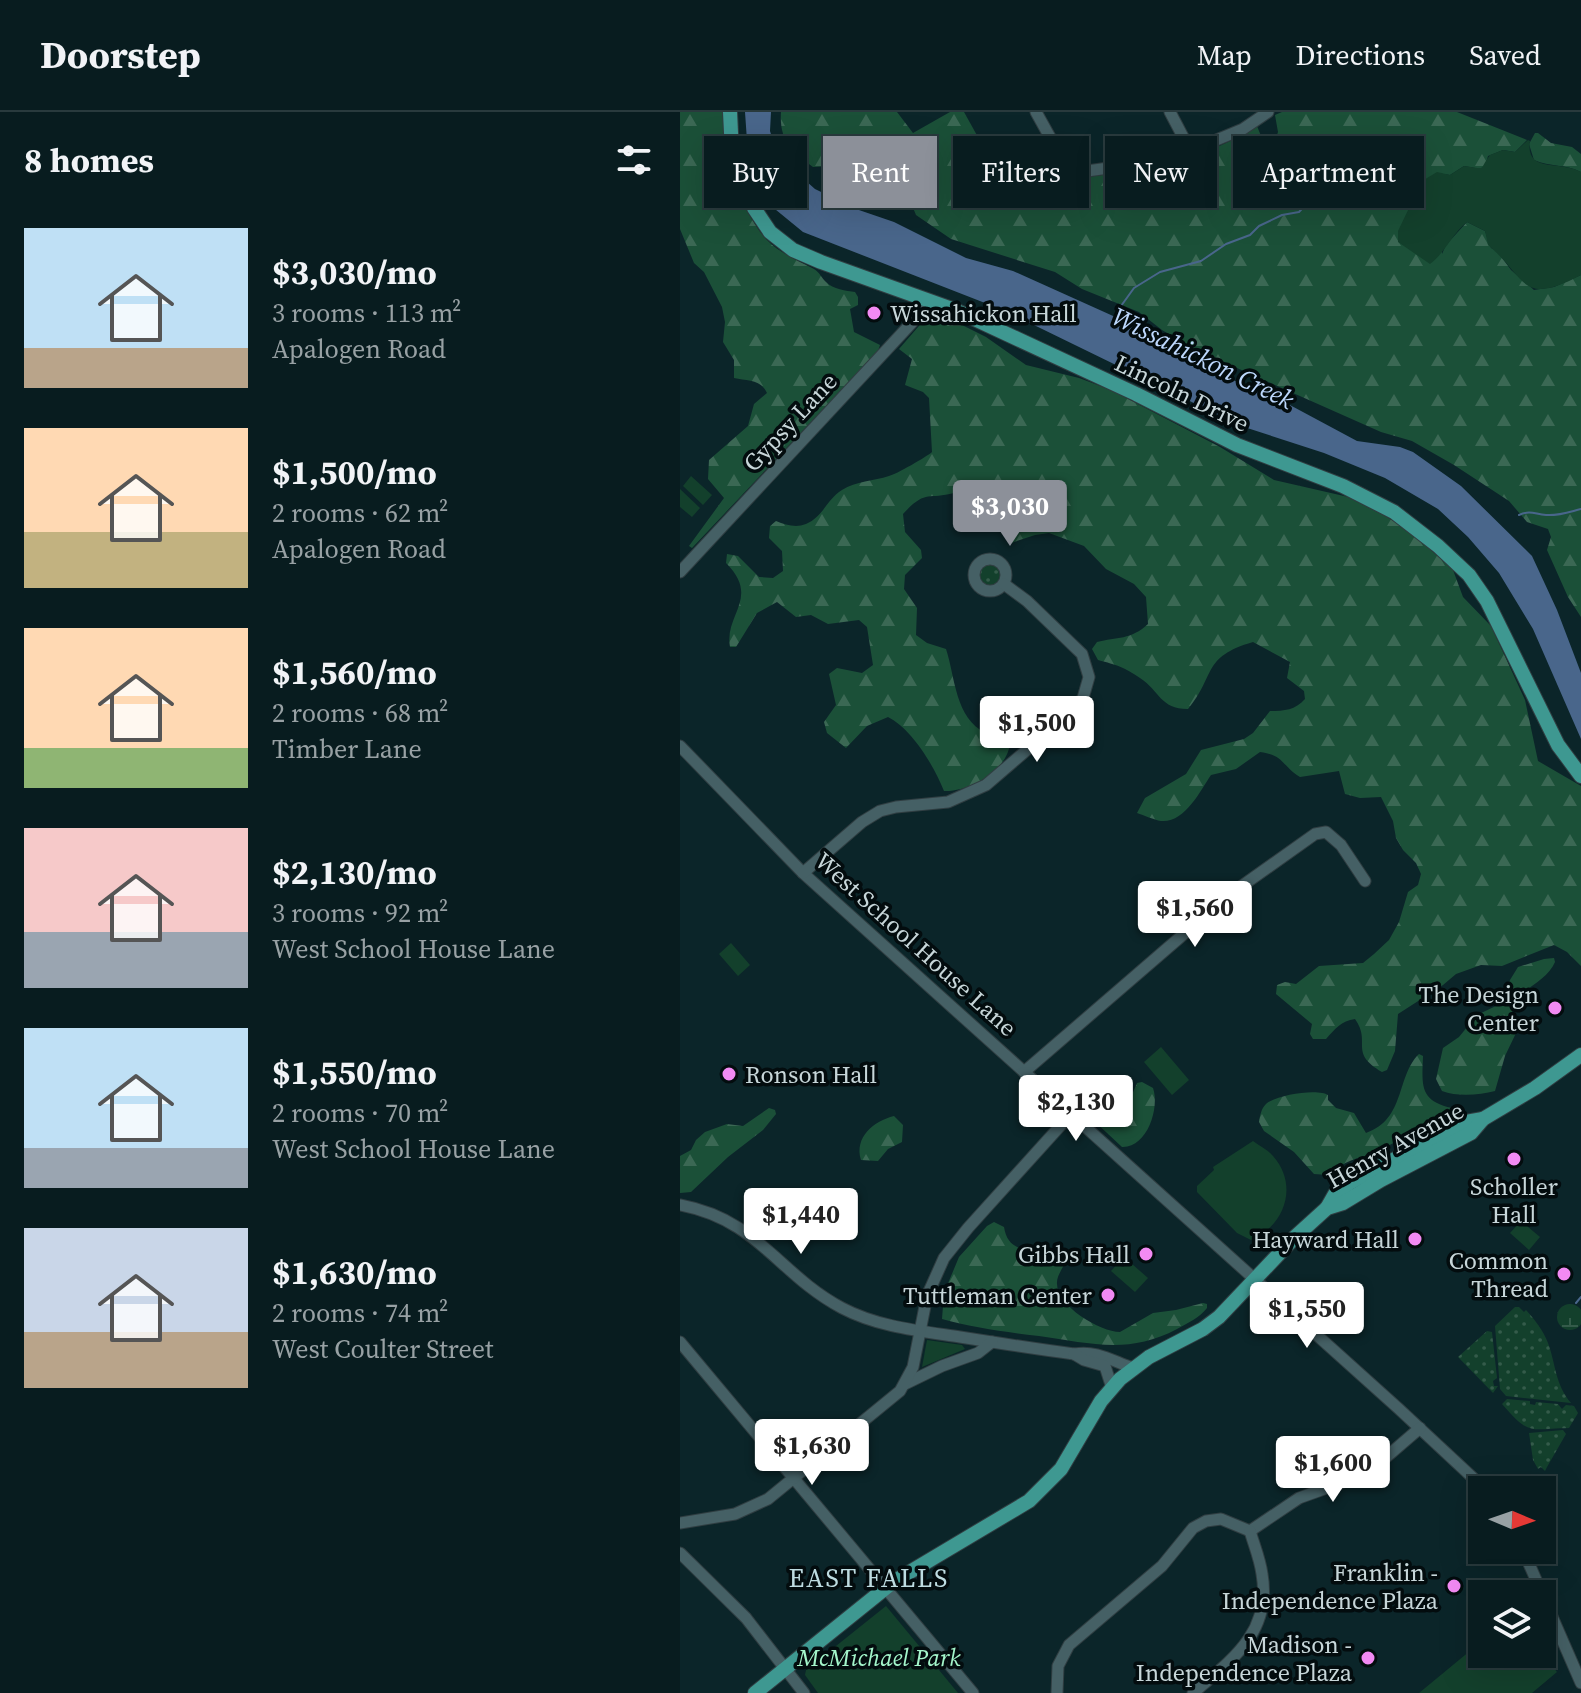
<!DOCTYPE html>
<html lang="en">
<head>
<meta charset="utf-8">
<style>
	:root { --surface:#081c1f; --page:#112528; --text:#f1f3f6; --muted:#98a1a4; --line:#293a3d; --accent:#8c9099 }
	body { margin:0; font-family:"Source Serif 4",serif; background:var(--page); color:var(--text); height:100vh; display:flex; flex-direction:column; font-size:30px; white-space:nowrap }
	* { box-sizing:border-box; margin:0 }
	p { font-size:26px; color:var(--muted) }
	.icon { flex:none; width:44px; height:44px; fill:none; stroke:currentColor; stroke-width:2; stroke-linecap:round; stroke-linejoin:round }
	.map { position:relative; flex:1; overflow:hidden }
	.panel { display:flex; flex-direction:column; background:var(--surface); width:680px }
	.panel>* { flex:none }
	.hud { position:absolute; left:24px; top:24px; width:756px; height:72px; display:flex; gap:16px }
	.needle { width:52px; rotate:92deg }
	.controls { position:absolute; left:788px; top:1364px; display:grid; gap:16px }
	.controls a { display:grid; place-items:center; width:88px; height:88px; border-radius:0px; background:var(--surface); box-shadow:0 8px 32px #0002,0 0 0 2px var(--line); font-size:40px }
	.price { position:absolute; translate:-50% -68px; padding:0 18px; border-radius:8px; background:#fff; color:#222; font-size:26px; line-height:52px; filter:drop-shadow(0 2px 4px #0008) }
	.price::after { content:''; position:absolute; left:50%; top:48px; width:24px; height:18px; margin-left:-12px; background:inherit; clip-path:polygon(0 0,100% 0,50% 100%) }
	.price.selected { background:var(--accent); color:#fff }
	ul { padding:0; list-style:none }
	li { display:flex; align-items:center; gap:24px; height:200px; padding:0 24px }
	li span { display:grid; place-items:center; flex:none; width:224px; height:160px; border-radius:0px; color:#555 }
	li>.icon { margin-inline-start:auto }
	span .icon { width:96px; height:96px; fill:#fffc; stroke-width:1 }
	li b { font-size:34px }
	h2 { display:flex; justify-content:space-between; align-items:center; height:96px; padding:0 24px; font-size:34px }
	.pill { padding:0 28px; border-radius:0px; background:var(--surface); box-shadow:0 8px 32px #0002,0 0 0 2px var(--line); font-size:28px; line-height:72px }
	.pill.selected { background:var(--accent); color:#fff }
	header { display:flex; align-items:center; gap:48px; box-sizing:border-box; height:112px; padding:0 40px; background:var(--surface); border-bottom:2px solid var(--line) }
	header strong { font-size:38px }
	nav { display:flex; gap:44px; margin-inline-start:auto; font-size:28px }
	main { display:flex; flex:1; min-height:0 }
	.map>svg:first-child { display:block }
	.grass { fill:url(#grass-dots) }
	.forest { fill:url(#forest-firs) }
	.wetland { fill:url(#wetland-marsh) }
	.green { fill:#13402c }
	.water { fill:#49668b }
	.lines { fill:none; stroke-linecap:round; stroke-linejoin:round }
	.stream { stroke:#49668b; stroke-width:2 }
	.minor-casing { stroke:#303e42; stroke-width:13 }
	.major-casing { stroke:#303e42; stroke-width:16 }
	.minor { stroke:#456065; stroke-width:11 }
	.major { stroke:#3e9891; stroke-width:14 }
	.poi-dot { fill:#f28af3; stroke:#030c0e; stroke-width:3 }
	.labels { text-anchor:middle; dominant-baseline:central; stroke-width:7; stroke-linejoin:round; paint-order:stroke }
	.poi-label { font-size:24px; fill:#c7d6d9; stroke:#030c0e; text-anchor:end }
	.street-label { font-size:24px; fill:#c7d6d9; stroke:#030c0e }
	.park-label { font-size:24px; font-style:italic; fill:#a4f6cb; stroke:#030c0e }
	.water-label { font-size:26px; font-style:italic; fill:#bdd8fd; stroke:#030c0e }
	.neighbourhood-label { font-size:26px; letter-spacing:2px; fill:#bedce1; stroke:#030c0e }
</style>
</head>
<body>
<header>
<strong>Doorstep</strong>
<nav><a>Map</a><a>Directions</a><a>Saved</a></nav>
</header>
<main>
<section class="panel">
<h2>8 homes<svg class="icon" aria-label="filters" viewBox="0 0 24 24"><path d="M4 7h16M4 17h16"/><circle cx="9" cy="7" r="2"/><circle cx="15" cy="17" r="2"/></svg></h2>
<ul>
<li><span style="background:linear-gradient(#bfe0f5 75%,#b9a48a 0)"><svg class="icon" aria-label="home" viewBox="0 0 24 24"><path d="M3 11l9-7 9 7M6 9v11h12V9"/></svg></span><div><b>$3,030/mo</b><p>3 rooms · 113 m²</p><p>Apalogen Road</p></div></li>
<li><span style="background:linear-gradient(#ffd9b3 65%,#c2b280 0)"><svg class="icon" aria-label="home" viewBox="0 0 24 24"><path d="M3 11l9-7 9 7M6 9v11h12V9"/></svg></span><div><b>$1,500/mo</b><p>2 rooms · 62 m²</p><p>Apalogen Road</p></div></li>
<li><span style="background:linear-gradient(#ffd9b3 75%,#8fb573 0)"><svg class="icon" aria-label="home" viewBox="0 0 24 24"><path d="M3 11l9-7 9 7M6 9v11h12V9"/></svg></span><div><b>$1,560/mo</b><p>2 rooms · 68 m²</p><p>Timber Lane</p></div></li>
<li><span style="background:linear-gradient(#f6c9c9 65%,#9aa5b1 0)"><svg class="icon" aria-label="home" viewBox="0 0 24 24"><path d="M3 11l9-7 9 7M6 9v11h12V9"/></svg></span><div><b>$2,130/mo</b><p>3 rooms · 92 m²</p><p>West School House Lane</p></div></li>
<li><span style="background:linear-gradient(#bfe0f5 75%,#9aa5b1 0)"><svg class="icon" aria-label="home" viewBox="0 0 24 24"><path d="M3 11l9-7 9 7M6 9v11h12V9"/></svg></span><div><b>$1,550/mo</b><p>2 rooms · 70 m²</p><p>West School House Lane</p></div></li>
<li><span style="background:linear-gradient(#c9d6e8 65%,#b9a48a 0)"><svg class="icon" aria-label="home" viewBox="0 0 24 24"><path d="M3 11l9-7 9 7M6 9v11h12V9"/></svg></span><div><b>$1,630/mo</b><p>2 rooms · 74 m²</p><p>West Coulter Street</p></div></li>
</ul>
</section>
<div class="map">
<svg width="901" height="1581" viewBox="0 0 901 1581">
	<defs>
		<pattern id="grass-dots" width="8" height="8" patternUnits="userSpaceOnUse" patternTransform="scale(2)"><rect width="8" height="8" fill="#13402c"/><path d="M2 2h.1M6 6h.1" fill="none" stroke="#345b4a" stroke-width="1.8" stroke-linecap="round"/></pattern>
		<pattern id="forest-firs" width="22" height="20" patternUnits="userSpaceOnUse" patternTransform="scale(2)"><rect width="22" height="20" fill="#1b5038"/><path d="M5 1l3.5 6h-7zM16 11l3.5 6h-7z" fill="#3b6854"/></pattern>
		<pattern id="wetland-marsh" width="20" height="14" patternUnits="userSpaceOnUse" patternTransform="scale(2)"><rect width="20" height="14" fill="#13402c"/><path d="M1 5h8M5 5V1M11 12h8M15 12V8" fill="none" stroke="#345b4a"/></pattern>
	</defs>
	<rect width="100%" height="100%" fill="#0b2529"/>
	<g class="grass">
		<circle cx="310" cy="463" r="13"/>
		<path d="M 835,1195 L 839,1195 L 844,1200 L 846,1198 C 855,1208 863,1218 868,1231 C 876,1253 875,1272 891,1291 L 826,1284 L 820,1277 L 815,1214 Z"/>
		<path d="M 807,1219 L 812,1220 L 817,1266 L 813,1269 L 814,1274 L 818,1274 L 813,1281 L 778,1245 Z"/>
		<path d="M 827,1287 L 850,1289 L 850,1292 L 855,1293 L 856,1290 L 878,1292 L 882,1297 L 886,1293 L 894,1294 L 898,1301 L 889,1316 C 848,1317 850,1324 822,1292 Z"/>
		<path d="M 883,1318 L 886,1322 L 867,1355 L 865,1359 L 861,1355 L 858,1357 L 853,1348 L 849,1321 Z"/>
	</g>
	<g class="forest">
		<path d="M 0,0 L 43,0 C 42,41 59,96 86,127 C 99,141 117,148 134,157 C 140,161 141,165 146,170 C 153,177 166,179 175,180 L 178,185 L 178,193 L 170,197 L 174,220 L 200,233 L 198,239 L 12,436 L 9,434 L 44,386 L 28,367 L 29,348 L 68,314 L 74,292 L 87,281 C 81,267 67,269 54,266 L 54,248 L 43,230 L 45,210 L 42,195 L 24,160 L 14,151 L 0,117 Z"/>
		<path d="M 101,0 L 217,0 L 233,21 L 270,0 L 284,0 L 319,63 L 366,42 L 392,67 L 498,53 L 559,25 L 577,14 L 583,29 L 596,26 L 598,20 L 595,3 L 602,0 L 777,0 L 847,28 L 835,40 L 823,38 L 808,44 L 805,55 L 801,57 L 784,54 L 770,63 L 757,61 L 762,142 L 766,133 L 787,110 L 805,119 L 811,136 L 817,139 L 831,158 L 854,178 L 874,175 L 901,163 L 901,505 L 888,485 L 867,438 L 871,425 L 868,417 L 847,410 L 829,389 L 774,353 L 732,329 L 701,320 L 514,237 L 482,218 L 459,200 L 402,177 L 375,160 L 271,127 L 236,103 L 227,81 L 220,72 L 202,64 L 164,67 L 153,54 L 133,55 C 112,38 99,29 101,0 Z"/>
		<path d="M 855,21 L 858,21 L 871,31 L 892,35 L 901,42 L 901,60 C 886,52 870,55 854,48 L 849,32 Z"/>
		<path d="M 253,202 L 262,203 L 306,225 L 346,253 L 399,266 L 431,278 L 540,335 L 594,368 L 677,387 L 730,419 L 773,458 L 783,485 L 811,514 L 845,588 L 858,649 L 901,674 L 901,854 L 887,840 L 874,833 L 822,854 L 801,853 L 776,862 L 763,873 L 718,902 L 715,939 L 707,958 L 702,960 C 668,940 692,931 675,907 C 661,909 655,917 646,927 L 633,927 L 630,922 L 632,912 L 596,882 L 597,873 L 605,870 L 616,872 L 639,854 L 683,851 L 694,842 L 709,828 L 719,810 L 728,780 L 738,773 L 741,762 L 736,751 L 723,738 L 716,726 L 713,709 L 701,685 L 680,686 L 665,682 L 659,659 L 620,665 C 601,653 604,643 580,640 L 556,657 L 531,663 C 520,679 505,711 481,709 C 474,708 464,703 457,701 L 465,686 L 506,662 L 521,638 L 564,627 L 573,621 L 590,599 C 605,599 615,598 625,587 L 624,579 L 607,566 L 610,550 L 573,530 C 521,545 536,564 508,597 C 480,597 480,579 460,566 C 444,555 437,553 418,548 L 412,537 L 417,530 C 437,525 451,528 468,512 L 466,485 L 454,472 L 426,457 L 404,434 L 369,421 L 355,423 L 331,431 L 330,428 L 348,411 L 350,402 C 338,380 317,368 292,374 C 286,375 280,379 274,381 C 247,388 246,377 223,402 L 225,420 L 241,438 L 242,446 L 225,463 L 224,477 L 237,496 L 236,523 L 247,531 L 266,537 C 275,564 275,607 306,621 C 313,624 322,625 330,629 C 330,657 290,680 264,679 C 254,654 232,617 208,605 L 187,614 L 166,636 L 147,621 L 144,610 L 156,593 L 149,562 L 157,556 L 182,561 L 193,553 L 187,515 L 179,508 L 148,512 L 131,503 L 116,505 L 97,490 L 77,501 L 56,535 L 50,535 C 44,502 81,486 46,451 L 47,442 L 58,444 L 79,465 L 93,466 L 103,459 L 102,439 L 89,426 L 90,414 L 96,409 C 106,413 116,416 126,412 C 143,405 147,387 162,378 C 176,369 194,369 209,364 C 215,363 248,344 252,340 L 249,286 L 243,280 L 225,273 L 232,247 L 219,237 L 245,207 Z"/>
		<path d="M 874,846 L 875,850 C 867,869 844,875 831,893 L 836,921 L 825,944 L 815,979 C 799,983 778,985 762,979 L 756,967 L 763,936 L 779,925 L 797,903 L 818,893 L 825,887 L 830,868 L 838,855 L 864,847 Z"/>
		<path d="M 739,942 L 743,944 C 742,973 739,989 772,996 L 774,1000 C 748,1009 725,1026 700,1038 C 677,1049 670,1044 649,1063 L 634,1062 L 614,1040 L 584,1019 L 579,1010 C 580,1004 581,997 586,992 C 595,983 638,976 648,983 L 648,988 L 656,996 L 674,1001 L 686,1021 C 726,1007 716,964 739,942 Z"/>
		<path d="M 457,971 L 462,970 L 473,976 C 480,996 467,1036 442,1035 L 411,1006 L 407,998 C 416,988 438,988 451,985 Z"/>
		<path d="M 89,996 L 95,998 L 96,1002 L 83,1018 L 48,1045 L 11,1080 L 0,1081 L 0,1044 L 11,1038 L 16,1028 L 25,1020 L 47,1012 L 63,1014 Z"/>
		<path d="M 214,1004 L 223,1013 L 222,1030 L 208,1037 L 198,1049 L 181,1048 C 174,1025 194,1009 214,1004 Z"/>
		<path d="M 314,1110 L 324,1115 C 329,1150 368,1133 388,1142 C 387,1152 376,1162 377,1172 C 377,1194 420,1220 440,1220 L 473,1201 L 496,1198 L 523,1191 L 527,1192 L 527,1196 C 519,1206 508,1211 497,1217 C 448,1243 410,1231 359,1224 C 326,1220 294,1216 262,1207 L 264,1181 L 279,1145 L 307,1114 Z"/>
	</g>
	<circle class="wetland" cx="890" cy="1205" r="13"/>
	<g class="green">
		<path d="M 848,28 L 850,29 C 845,62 881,48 901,60 L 901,163 C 840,195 848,167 808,133 L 805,119 L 787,110 C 772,122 765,141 750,152 L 718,130 L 718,119 L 742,69 L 757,60 L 770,63 L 784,54 C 808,57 798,59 810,43 L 823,38 L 835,40 Z"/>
		<path d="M 11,364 L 32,383 L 23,393 L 3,374 Z"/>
		<path d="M 0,377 L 20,396 L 12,405 L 0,395 Z"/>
		<path d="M 51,831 L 70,853 L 58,864 L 39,842 Z"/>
		<path d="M 481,935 L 509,968 L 492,983 L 464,950 Z"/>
		<path d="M 573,1029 C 580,1034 588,1038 593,1044 C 619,1073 605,1114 571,1128 L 557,1121 L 517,1080 L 517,1074 L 534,1058 L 533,1055 Z"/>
		<path d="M 841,1109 L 860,1125 L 849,1138 L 830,1121 Z"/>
		<path d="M 444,1145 L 468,1166 L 455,1180 L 431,1159 Z"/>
		<path d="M 247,1228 L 282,1233 L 285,1237 L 242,1255 Z"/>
		<path d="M 206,1494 L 278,1581 L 138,1581 L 125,1563 L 126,1558 Z"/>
		<path d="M 802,1529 L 802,1542 L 862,1541 L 877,1560 L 852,1581 L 739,1581 Z"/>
	</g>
	<path class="water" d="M 65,0 L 91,0 L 90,19 L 94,32 L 109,54 L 135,77 L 176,97 L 214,110 L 286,146 L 333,159 L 462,217 L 521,254 L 608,292 L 677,329 L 720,335 L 733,340 L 781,374 L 852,444 L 877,498 L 901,561 L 901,627 L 853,517 L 819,461 L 788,425 L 758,397 L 705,366 L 644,341 L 561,314 L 323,198 L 123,120 L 90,93 L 68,43 Z"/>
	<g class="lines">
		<g class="stream">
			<path d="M 441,194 L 454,176 L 480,160 L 521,149 L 546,132 L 570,123 L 579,114 L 602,103 L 619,100 L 649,67 L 677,49"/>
			<path d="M 433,208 L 438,199"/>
			<path d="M 839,403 C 851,398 854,402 866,403 C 879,404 889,400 901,397"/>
			<path d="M 896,1191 L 901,1185"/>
		</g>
		<g class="minor-casing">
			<g id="minor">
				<path d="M 356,0 L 386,54 L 390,58 L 400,60 L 500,46 L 517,36 L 563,17 L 588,0"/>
				<path d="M 490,0 L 511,40"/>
				<circle cx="310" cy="463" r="16"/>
				<path d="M 0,460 L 252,189"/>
				<path d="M 0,634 L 123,761 L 719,1297 L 806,1378"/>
				<path d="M 123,761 L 182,710 L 200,699 L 216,695 L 268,690 L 306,673 L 390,601 L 403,586 L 409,565 L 402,542 L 347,489 L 324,472"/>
				<path d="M 344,960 L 549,783 L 635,722 L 646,720 L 661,733 L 685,769"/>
				<path d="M 0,1093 C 79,1108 98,1162 162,1196 C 198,1215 240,1219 280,1225 C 318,1231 356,1237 394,1242 C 417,1238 432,1249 453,1256"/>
				<path d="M 0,1230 L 293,1581"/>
				<path d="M 394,1242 L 404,1248 L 425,1254 L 432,1276"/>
				<path d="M 225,1272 L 262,1254 L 298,1241 L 312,1230"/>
				<path d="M 0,1411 L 55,1402 L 88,1387 L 220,1279 L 233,1255 L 247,1184 L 264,1146 L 288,1116 L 391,1002"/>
				<path d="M 570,1419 L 619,1386 L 672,1367 L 697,1353 L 740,1316"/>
				<path d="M 843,1438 L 901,1571"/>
				<path d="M 0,1441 L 66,1506 L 124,1581"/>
				<path d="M 377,1581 L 378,1554 L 389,1533 L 482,1454 L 513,1416 L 526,1409 L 541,1407 L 570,1419"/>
				<path d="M 513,1581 C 552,1548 592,1520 582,1462 C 580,1447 574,1433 570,1419"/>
			</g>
		</g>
		<g class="major-casing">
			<g id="major">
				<path d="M 50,0 L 52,41 L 74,96 L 90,120 L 113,138 L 141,150 L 275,198 L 456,282 L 557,333 L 663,374 L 714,400 L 758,434 L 789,463 L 807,489 L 878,633 L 901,664"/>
				<path d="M 647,1096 L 655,1082 L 671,1070 L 786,1010 L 803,1007"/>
				<path d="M 75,1581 L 213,1470 L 349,1389 L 381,1357 L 421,1289 L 440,1267 L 469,1245 L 523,1217 L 539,1205 L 615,1125 L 647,1096 L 663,1091 L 701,1068 L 791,1021 L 803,1007 L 855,976 L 901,943"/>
			</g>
		</g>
		<use href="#minor" class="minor"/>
		<use href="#major" class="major"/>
	</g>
	<g class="poi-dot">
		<circle cx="194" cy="201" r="8"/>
		<circle cx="875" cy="896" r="8"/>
		<circle cx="49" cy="962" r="8"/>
		<circle cx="834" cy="1047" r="8"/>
		<circle cx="735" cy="1127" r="8"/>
		<circle cx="466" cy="1142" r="8"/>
		<circle cx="884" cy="1162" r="8"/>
		<circle cx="428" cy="1183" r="8"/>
		<circle cx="774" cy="1474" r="8"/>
		<circle cx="688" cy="1546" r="8"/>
	</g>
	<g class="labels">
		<g class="poi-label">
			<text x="210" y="201" text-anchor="start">Wissahickon Hall</text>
			<text x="859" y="882">The Design<tspan x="859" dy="28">Center</tspan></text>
			<text x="65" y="962" text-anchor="start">Ronson Hall</text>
			<text x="834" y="1074" text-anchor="middle">Scholler<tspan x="834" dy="28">Hall</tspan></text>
			<text x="719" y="1127">Hayward Hall</text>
			<text x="450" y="1142">Gibbs Hall</text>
			<text x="868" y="1148">Common<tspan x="868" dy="28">Thread</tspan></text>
			<text x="412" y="1183">Tuttleman Center</text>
			<text x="758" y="1460">Franklin -<tspan x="758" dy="28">Independence Plaza</tspan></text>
			<text x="672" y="1532">Madison -<tspan x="672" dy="28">Independence Plaza</tspan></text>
		</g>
		<g class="street-label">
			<text transform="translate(502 281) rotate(26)">Lincoln Drive</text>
			<text transform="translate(110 310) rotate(-47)">Gypsy Lane</text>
			<text transform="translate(236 832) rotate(42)">West School House Lane</text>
			<text transform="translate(715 1033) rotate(-29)">Henry Avenue</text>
		</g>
		<g class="park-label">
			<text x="199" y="1545">McMichael Park</text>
		</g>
		<g class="water-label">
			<text transform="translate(523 246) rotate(26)">Wissahickon Creek</text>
		</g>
		<g class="neighbourhood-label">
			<text x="189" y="1466">EAST FALLS</text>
		</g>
	</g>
</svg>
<div class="controls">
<a><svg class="needle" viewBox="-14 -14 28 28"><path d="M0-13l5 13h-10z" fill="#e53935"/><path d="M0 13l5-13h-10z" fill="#98a1a4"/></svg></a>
<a><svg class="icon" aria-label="layers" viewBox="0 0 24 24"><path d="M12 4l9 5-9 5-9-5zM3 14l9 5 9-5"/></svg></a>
</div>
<b class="price selected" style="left:330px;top:436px">$3,030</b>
<b class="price" style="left:357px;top:652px">$1,500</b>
<b class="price" style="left:515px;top:837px">$1,560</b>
<b class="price" style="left:396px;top:1031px">$2,130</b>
<b class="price" style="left:121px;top:1144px">$1,440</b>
<b class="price" style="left:627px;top:1238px">$1,550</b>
<b class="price" style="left:132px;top:1375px">$1,630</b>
<b class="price" style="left:653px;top:1392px">$1,600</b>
<div class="hud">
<a class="pill">Buy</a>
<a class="pill selected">Rent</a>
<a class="pill">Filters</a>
<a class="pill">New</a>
<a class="pill">Apartment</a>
</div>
</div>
</main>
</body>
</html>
